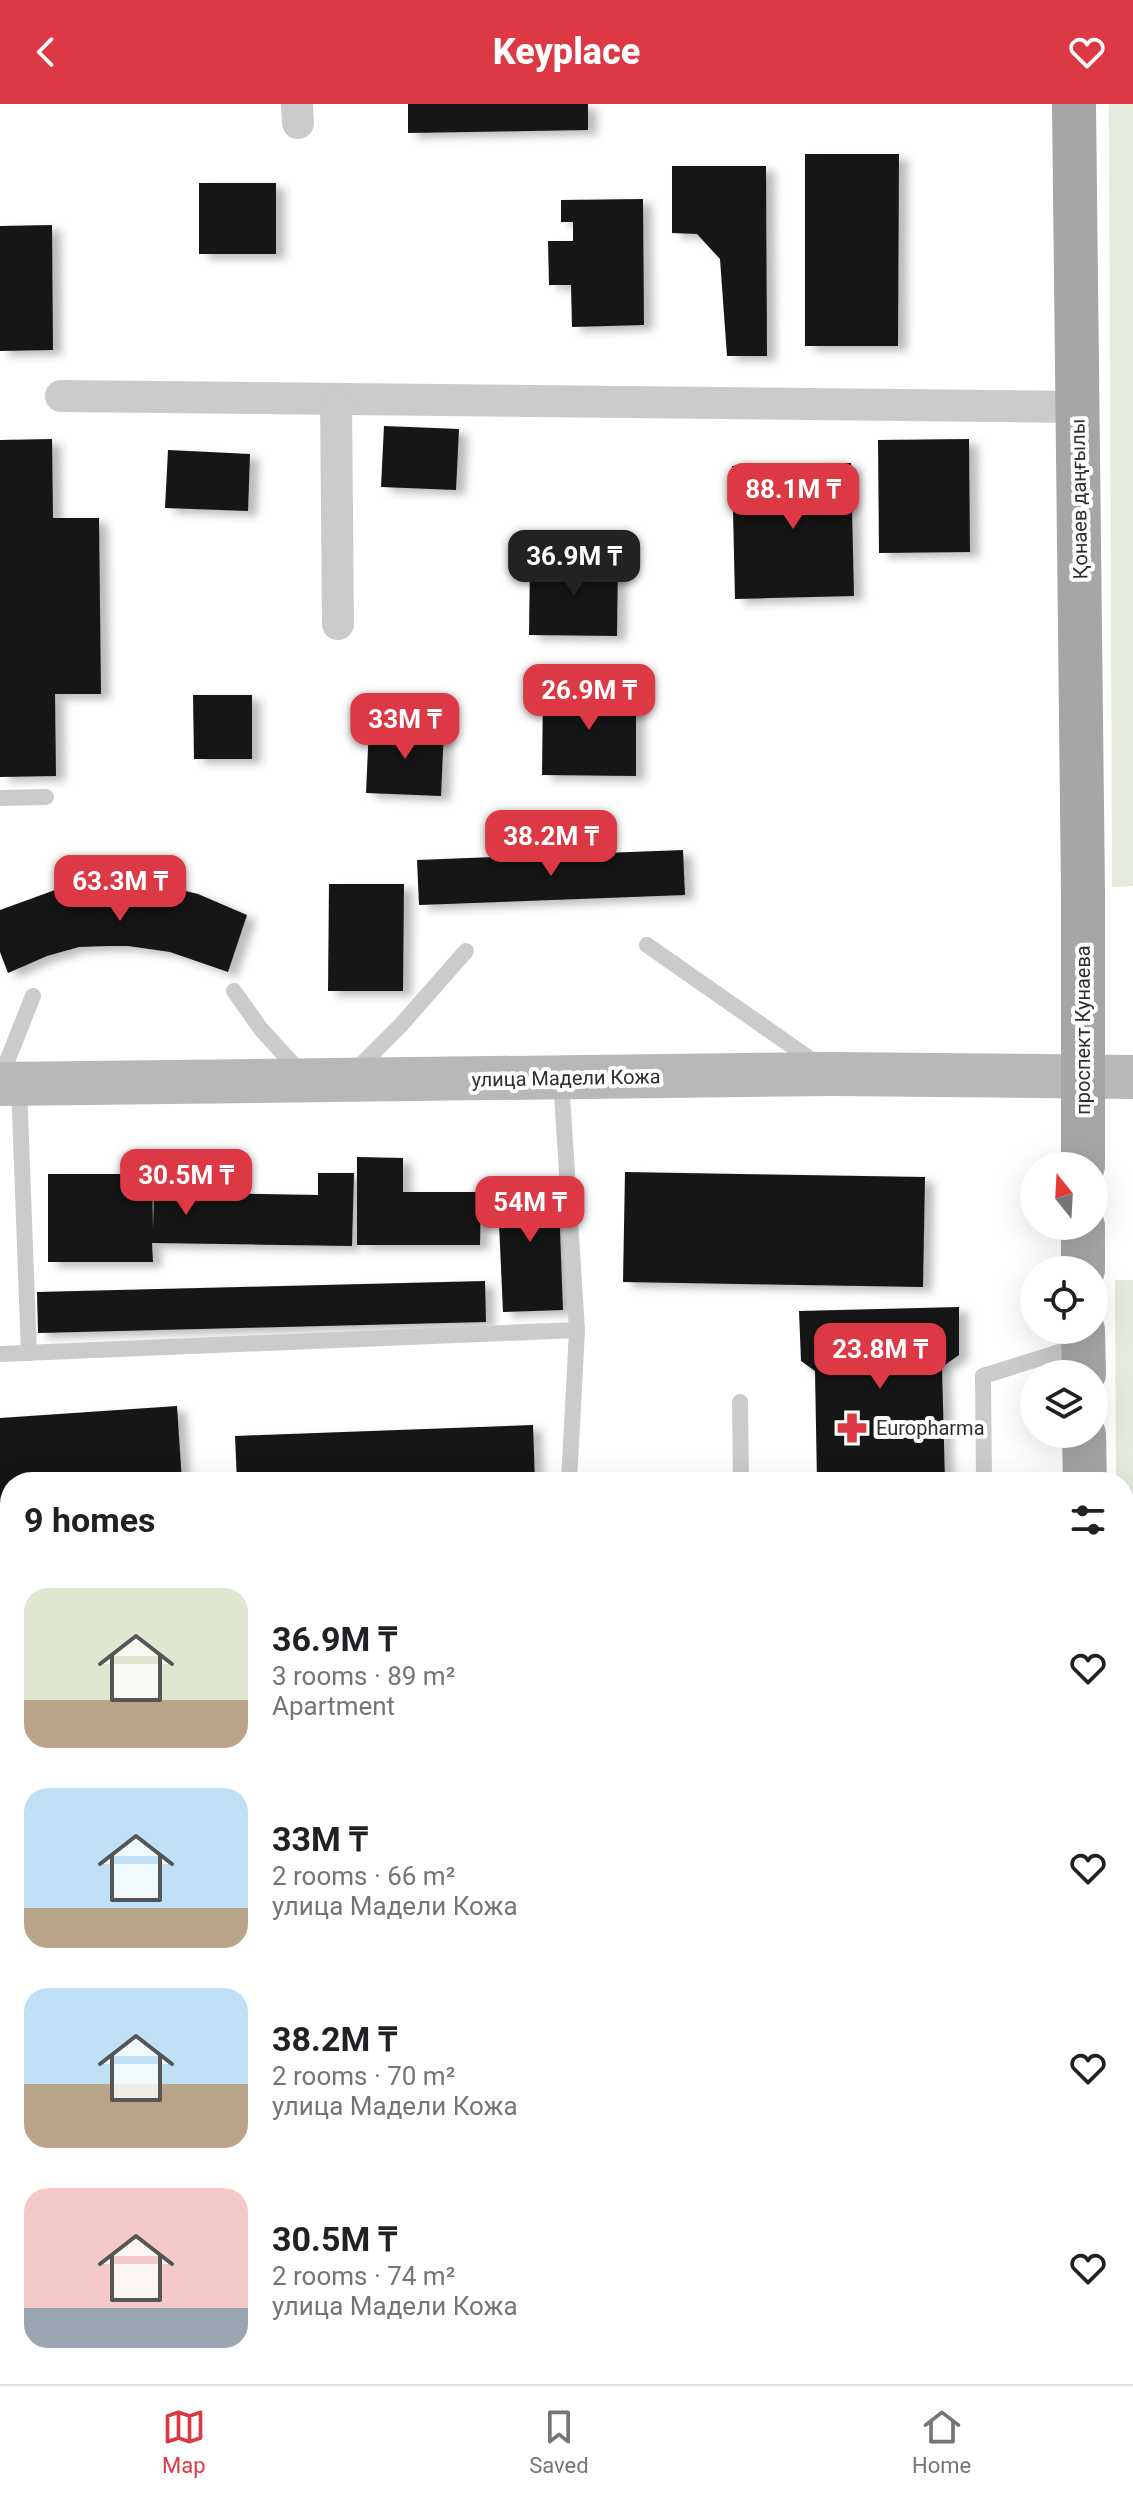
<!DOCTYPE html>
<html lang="en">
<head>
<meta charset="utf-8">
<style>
	:root { --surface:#fff; --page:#f6f6f6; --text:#202124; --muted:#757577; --line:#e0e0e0; --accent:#dc3944 }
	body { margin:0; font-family:Roboto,sans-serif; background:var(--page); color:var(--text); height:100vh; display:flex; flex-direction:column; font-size:30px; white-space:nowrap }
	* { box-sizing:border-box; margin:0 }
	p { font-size:26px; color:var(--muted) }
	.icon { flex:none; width:44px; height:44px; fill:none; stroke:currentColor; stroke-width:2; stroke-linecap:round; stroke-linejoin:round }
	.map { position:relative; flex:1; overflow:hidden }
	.sheet { position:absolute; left:0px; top:1368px; width:1134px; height:912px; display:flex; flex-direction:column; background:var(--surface); border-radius:32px 32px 0 0; box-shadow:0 8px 32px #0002 }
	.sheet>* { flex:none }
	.needle { width:52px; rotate:342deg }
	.tools { position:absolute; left:1020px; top:1048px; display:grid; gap:16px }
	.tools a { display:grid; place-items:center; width:88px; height:88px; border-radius:50%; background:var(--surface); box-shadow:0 8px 32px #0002; font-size:40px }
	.price { position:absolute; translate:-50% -68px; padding:0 18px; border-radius:16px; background:var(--accent); color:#fff; font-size:26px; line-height:52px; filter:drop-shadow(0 2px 4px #0008) }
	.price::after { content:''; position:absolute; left:50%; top:48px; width:24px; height:18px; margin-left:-12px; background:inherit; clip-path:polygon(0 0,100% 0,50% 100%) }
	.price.active { background:#222; color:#fff }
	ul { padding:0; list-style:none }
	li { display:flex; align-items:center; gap:24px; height:200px; padding:0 24px }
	li span { display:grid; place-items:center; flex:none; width:224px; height:160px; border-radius:24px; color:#555 }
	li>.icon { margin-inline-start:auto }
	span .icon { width:96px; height:96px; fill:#fffc; stroke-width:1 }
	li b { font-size:34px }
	h2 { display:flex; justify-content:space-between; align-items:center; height:96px; padding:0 24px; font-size:34px }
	header { display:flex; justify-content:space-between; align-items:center; height:104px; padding:0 24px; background:var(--accent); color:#fff; font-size:36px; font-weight:800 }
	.menu { display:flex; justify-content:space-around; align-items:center; height:112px; border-top:2px solid var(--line); background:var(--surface); font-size:22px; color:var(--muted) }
	.menu a { display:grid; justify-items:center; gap:4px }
	.menu .active { color:var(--accent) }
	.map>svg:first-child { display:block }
	.green { fill:#e4ebdc }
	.building { fill:#151515; filter:url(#shadow) }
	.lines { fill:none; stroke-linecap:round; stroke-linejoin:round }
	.service { stroke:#cbcbcb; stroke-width:16 }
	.minor { stroke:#cbcbcb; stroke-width:32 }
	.secondary { stroke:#b8b8b8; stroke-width:44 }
	.primary { stroke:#a6a6a6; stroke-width:44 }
	.primary-bridge { stroke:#a6a6a6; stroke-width:44 }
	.labels { text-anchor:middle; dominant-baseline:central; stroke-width:8; stroke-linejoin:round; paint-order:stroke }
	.street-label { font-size:20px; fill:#2e2e2e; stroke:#fff }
	.poi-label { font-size:20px; fill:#2e2e2e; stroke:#fff; text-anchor:start }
</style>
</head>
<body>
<header><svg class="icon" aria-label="back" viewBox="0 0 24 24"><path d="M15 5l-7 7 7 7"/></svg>Keyplace<svg class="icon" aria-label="heart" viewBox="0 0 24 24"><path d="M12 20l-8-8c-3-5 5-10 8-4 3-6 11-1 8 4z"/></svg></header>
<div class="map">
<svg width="1133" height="2280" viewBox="0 0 1133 2280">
	<defs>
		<filter id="shadow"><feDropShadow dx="9" dy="5" stdDeviation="4" flood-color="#0004"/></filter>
	</defs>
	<rect width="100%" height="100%" fill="#fff"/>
	<g class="green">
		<path d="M 1109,0 L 1133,0 L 1133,782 L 1112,783 Z"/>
		<path d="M 1115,1176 L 1133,1176 L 1133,2168 L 1124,2168 L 1124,1378 L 1116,1378 Z"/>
	</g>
	<g class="building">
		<path d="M 408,0 L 588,0 L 588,26 L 408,29 Z"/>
		<path d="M 805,50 L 899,50 L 898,242 L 805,242 Z"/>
		<path d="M 672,62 L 766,62 L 767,252 L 727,252 L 720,155 L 697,130 L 672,129 Z"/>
		<rect x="199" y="79" width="77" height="71"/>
		<path d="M 643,95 L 644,221 L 572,223 L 571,181 L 549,181 L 548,137 L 573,137 L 573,118 L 561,118 L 561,96 Z"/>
		<path d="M 52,121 L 53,246 L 0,247 L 0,122 Z"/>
		<path d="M 384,322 L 459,325 L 456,386 L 381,383 Z"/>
		<path d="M 52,335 L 53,414 L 99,414 L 101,590 L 55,590 L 56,672 L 0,673 L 0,336 Z"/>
		<path d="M 969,335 L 970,448 L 879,449 L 878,336 Z"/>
		<path d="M 168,346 L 250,350 L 248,407 L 165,404 Z"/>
		<path d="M 851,359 L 854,492 L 735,495 L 732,362 Z"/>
		<path d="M 530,455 L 618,456 L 617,532 L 529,531 Z"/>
		<path d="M 543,585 L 636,585 L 636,672 L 542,671 Z"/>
		<path d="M 193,591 L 252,591 L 252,655 L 194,655 Z"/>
		<path d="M 369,622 L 444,625 L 441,692 L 366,689 Z"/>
		<path d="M 683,746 L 685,791 L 419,801 L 417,756 Z"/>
		<path d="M 144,777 L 198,790 L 247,811 L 228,868 L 170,848 L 128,842 L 108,842 L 79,843 L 47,852 L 8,869 L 0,848 L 0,806 L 55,786 L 106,778 Z"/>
		<path d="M 329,780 L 404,780 L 403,887 L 328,887 Z"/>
		<path d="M 357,1053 L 403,1054 L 403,1088 L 481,1088 L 480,1141 L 357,1141 Z"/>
		<path d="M 625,1068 L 925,1073 L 923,1183 L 623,1178 Z"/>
		<path d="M 318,1069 L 354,1069 L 352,1142 L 152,1139 L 153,1158 L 48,1158 L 48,1070 L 152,1070 L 153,1125 L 154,1088 L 318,1091 Z"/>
		<path d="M 558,1073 L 563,1206 L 503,1208 L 497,1075 Z"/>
		<path d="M 485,1177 L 486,1218 L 38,1229 L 37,1188 Z"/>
		<path d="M 959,1203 L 959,1251 L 942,1263 L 945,1378 L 817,1378 L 815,1267 L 801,1257 L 799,1207 Z"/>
		<path d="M 177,1302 L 182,1378 L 10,1378 L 10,1438 L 0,1439 L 0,1314 Z"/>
		<path d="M 533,1321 L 535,1378 L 237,1378 L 235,1332 Z"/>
		<path d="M 56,2270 L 224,2270 L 223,2280 L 56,2280 Z"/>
		<rect x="613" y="2270" width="243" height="10"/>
	</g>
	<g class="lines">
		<g class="service">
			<path d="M 0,694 L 46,693"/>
			<path d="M 647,841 L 816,959"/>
			<path d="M 234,887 L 260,924 L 301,969"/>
			<path d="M 353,969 L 400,922 L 466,847"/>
			<path d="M 0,975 L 33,892"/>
			<path d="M 561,975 L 577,1226 L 569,1378"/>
			<path d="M 19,982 L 29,1249"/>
			<path d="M 0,1250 L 577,1226"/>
			<path d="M 740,1298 L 741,1378"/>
			<path d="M 984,1378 L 983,1272 L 1082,1241"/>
			<path d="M 0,1483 L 10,1482"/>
			<path d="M 0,1889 L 10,1889"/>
			<path d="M 590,2270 L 590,2280"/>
			<path d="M 923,2270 L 923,2280"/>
		</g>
		<g class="minor">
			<path d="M 297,0 L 298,19"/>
			<path d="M 61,292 L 1077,303"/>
			<path d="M 336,295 L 338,520"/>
		</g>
		<path class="secondary" d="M 0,980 L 832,970 L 1133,973"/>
		<g class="primary">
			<path d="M 1074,0 L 1083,790"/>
			<path d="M 1083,1122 L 1083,1166"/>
			<path d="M 1083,1226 L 1084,1270"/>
			<path d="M 1084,1330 L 1085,1378"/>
			<path d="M 1124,2190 L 1133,2189"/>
			<path d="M 1092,2270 L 1092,2280"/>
		</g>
		<path class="primary-bridge" d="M 1083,1062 L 1083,790"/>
	</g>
	<defs>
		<g id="pharmacy-bare" transform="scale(2.4)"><path d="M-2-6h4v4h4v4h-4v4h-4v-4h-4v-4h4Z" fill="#dc3944" stroke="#fff" stroke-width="2.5" paint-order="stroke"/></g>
	</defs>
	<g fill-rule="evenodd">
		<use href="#pharmacy-bare" x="852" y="1324"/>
	</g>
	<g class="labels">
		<g class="street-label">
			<text transform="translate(1079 395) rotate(-91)">Қонаев даңғылы</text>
			<text transform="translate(1083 926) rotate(-90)">проспект Кунаева</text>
			<text transform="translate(566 974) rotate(-1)">улица Мадели Кожа</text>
		</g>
		<g class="poi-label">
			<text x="876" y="1324">Europharma</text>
		</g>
	</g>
</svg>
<div class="tools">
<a><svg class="needle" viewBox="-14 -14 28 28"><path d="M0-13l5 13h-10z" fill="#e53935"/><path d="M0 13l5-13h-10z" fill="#757577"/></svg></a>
<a><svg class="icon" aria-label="locate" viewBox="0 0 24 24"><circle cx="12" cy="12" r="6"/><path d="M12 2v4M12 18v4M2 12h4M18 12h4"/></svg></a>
<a><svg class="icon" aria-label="layers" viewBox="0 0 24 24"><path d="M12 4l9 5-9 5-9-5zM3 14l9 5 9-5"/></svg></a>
</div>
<b class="price" style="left:793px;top:427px">88.1M ₸</b>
<b class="price active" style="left:574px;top:494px">36.9M ₸</b>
<b class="price" style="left:589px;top:628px">26.9M ₸</b>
<b class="price" style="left:405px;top:657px">33M ₸</b>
<b class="price" style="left:551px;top:774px">38.2M ₸</b>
<b class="price" style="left:120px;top:819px">63.3M ₸</b>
<b class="price" style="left:186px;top:1113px">30.5M ₸</b>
<b class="price" style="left:530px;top:1140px">54M ₸</b>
<b class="price" style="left:880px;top:1287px">23.8M ₸</b>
<section class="sheet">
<h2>9 homes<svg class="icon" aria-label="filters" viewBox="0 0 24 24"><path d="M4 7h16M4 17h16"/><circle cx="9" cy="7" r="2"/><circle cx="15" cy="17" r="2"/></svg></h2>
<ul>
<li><span style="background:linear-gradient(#dfe7d0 70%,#b9a48a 0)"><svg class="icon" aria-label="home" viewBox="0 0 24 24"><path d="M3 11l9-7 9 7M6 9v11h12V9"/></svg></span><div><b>36.9M ₸</b><p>3 rooms · 89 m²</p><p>Apartment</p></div><svg class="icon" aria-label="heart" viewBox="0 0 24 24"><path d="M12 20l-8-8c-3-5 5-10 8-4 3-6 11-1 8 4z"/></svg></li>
<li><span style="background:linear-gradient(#bfe0f5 75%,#b9a48a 0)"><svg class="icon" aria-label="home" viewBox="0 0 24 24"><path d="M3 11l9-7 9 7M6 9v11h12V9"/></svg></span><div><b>33M ₸</b><p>2 rooms · 66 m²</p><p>улица Мадели Кожа</p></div><svg class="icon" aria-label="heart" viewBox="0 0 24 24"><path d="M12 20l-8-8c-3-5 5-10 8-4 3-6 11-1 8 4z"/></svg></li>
<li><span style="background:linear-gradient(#bfe0f5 60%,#b9a48a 0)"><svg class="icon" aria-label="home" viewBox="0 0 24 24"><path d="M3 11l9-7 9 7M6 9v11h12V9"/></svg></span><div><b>38.2M ₸</b><p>2 rooms · 70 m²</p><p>улица Мадели Кожа</p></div><svg class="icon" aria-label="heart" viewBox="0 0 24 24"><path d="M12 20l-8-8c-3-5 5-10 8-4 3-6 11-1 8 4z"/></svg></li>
<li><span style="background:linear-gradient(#f6c9c9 75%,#9aa5b1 0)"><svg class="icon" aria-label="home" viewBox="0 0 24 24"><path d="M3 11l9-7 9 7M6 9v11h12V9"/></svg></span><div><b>30.5M ₸</b><p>2 rooms · 74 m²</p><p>улица Мадели Кожа</p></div><svg class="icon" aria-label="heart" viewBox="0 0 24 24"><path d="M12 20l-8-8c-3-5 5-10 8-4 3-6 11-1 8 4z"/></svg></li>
</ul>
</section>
</div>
<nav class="menu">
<a class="active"><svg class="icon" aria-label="map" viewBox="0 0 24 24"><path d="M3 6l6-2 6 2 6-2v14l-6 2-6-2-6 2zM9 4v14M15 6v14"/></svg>Map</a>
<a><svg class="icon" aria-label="saved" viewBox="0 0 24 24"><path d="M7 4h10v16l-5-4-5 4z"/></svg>Saved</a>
<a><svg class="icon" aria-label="home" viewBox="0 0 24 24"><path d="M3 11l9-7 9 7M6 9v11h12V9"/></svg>Home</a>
</nav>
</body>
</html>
